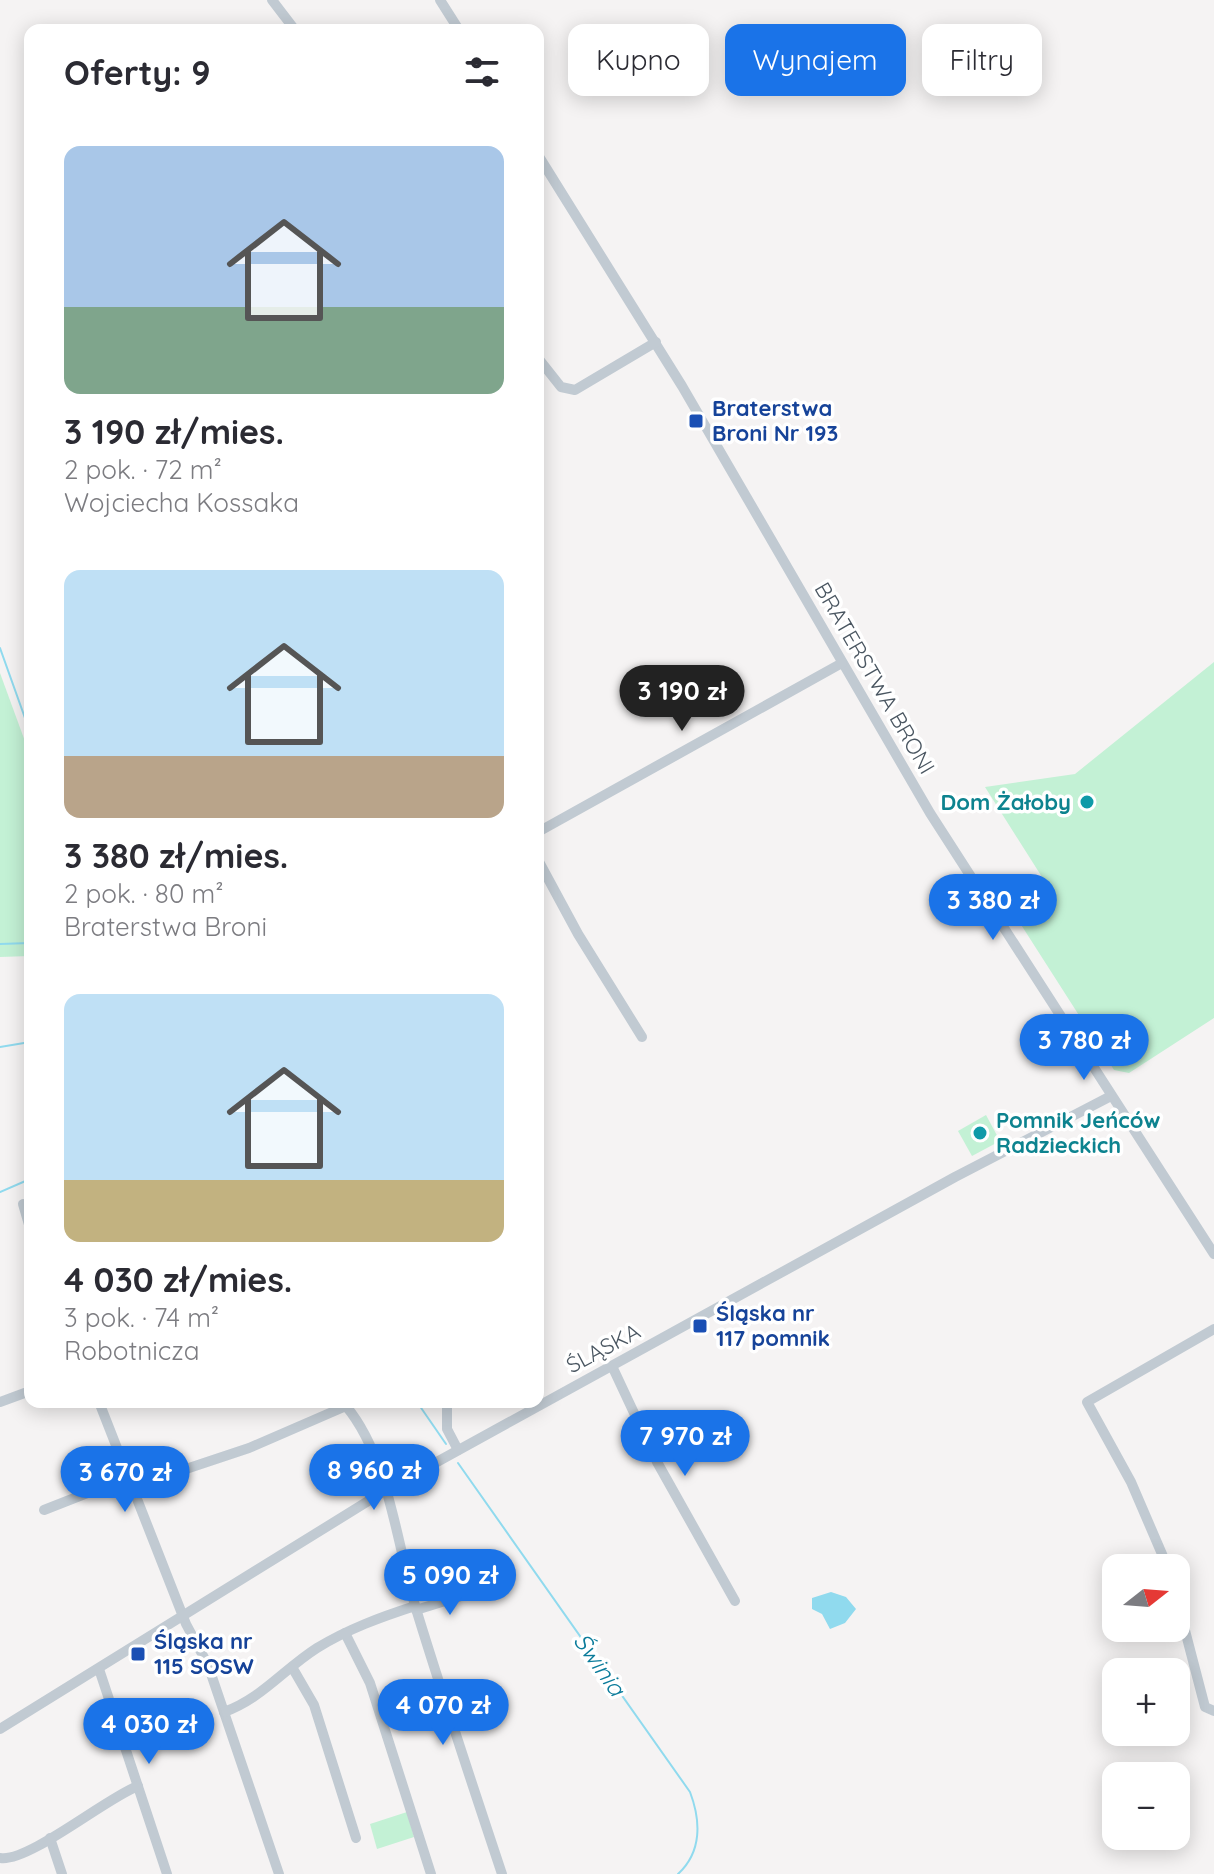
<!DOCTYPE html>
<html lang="pl">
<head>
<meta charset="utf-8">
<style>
	:root { --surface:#fff; --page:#f2f2f3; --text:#2b2b33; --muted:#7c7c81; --accent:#1a73e8 }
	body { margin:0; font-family:Quicksand,sans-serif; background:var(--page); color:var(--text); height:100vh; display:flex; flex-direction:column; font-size:30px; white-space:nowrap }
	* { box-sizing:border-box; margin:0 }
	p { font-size:26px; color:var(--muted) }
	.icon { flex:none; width:44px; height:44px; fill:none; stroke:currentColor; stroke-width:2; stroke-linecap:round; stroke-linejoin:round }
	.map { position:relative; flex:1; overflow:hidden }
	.panel { position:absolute; left:24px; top:24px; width:520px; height:1384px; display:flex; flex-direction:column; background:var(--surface); border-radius:16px; box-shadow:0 4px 20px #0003 }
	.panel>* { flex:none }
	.top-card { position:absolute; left:568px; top:24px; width:526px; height:72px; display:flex; gap:16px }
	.needle { width:52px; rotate:73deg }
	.tools { position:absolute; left:1102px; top:1554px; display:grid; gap:16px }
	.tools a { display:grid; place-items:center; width:88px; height:88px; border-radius:16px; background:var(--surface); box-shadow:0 4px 20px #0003; font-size:40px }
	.price { position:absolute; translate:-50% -68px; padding:0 18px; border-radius:28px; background:var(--accent); color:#fff; font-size:26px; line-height:52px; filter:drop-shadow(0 2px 4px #0008) }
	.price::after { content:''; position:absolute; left:50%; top:48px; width:24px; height:18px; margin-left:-12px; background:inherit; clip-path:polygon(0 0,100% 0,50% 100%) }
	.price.selected { background:#222; color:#fff }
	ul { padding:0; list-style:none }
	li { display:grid; align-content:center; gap:16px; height:424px; padding:0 40px }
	li span { display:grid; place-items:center; height:248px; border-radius:16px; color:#555 }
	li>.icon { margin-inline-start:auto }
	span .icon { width:144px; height:144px; fill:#fffc; stroke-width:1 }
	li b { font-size:34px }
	h2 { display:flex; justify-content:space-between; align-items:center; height:96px; padding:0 40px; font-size:34px }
	.tag { padding:0 28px; border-radius:16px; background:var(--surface); box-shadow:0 4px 20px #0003; font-size:28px; line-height:72px }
	.tag.selected { background:var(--accent); color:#fff }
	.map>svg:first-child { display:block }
	.green { fill:#c3f1d5 }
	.water { fill:#90daee }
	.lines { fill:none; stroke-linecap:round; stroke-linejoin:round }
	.stream { stroke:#90daee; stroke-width:2 }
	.minor { stroke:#c1cad2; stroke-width:10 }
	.transit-dot { fill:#1a4fb4; stroke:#fff; stroke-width:3 }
	.culture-dot { fill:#0f9aa8; stroke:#fff; stroke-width:3 }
	.labels { text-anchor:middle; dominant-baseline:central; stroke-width:7; stroke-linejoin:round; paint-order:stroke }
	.transit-label { font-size:22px; font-weight:bold; fill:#164399; stroke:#fff; text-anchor:start }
	.street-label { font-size:22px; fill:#4a5661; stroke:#fff }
	.culture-label { font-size:22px; font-weight:bold; fill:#0d838f; stroke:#fff; text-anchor:end }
	.water-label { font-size:24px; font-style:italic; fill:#0c7c9b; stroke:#fff }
</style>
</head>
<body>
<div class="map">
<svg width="1214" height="1874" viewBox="0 0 1214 1874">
	<rect width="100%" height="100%" fill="#f5f3f3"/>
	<g class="green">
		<path d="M 1214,662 L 1214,1018 L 1129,1073 L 1114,1070 L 1018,920 L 1054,896 L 985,787 L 1075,774 Z"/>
		<path d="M 0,673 L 30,755 L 30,956 L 0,957 Z"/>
		<path d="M 986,1115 L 1000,1141 L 972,1156 L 958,1131 Z"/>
		<path d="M 407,1812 L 414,1837 L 377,1849 L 370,1824 Z"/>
	</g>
	<path class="water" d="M 831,1592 L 846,1597 L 856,1609 L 845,1623 L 830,1629 L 822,1614 L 812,1609 L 812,1598 Z"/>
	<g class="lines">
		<g class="stream">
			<path d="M 0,648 L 30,732"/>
			<path d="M 0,944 L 30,943"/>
			<path d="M 0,1047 L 30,1042"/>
			<path d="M 0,1192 L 30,1179"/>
			<path d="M 417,1402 L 446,1444"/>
			<path d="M 458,1463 L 690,1792 C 701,1821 702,1852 678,1874"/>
		</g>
		<g class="minor">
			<path d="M 272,0 L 295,30"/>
			<path d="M 440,0 L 459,30"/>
			<path d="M 538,155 L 682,386 L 930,813 L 1214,1254"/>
			<path d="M 538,358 L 561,387 L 575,390 L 656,342"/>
			<path d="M 538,832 L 842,663"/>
			<path d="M 538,860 L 578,934 L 642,1037"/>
			<path d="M 23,1204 L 30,1228"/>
			<path d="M 612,1366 L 657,1462 L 735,1601"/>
			<path d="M 0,1402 L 30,1391"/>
			<path d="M 99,1402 L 186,1624 L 208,1665 L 279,1874"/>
			<path d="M 447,1402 L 447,1429 L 458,1450"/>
			<path d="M 132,1487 L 249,1448 L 346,1406 C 390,1459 397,1548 417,1612 C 444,1700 473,1787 502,1874"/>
			<path d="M 44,1510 L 128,1477"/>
			<path d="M 1168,1568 L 1131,1482 L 1087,1402 L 1214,1329"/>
			<path d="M 1176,1596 L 1205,1707 L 1214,1711"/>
			<path d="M 416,1610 L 474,1592"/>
			<path d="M 345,1633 L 370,1683 L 431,1874"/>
			<path d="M 292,1667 L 314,1705 L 356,1838"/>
			<path d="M 99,1669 L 167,1874"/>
			<path d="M 224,1712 C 261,1699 284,1669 317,1648 C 348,1629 381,1617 415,1606"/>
			<path d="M 0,1729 L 386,1490 L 955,1177 L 1111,1096"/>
			<path d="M 50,1838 L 62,1874"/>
			<path d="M 0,1858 C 28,1863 106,1798 138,1786"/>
		</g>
	</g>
	<g class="transit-dot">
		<rect x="688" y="413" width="16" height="16" rx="4"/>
		<rect x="692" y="1318" width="16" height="16" rx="4"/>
		<rect x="130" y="1646" width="16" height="16" rx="4"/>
	</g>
	<g class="culture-dot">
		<circle cx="1087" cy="802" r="8"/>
		<circle cx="980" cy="1133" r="8"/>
	</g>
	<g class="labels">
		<g class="transit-label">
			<text x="712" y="408">Braterstwa<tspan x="712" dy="25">Broni Nr 193</tspan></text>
			<text x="716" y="1313">Śląska nr<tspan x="716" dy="25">117 pomnik</tspan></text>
			<text x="154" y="1641">Śląska nr<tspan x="154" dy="25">115 SOSW</tspan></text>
		</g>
		<g class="street-label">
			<text transform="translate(875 678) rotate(60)">BRATERSTWA BRONI</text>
			<text transform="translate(603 1348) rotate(-28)">ŚLĄSKA</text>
		</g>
		<g class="culture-label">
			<text x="1071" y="802">Dom Żałoby</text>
			<text x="996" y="1120" text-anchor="start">Pomnik Jeńców<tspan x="996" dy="25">Radzieckich</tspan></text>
		</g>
		<g class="water-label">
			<text transform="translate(600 1664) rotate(55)">Świnia</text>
		</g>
	</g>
</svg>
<div class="tools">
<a><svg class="needle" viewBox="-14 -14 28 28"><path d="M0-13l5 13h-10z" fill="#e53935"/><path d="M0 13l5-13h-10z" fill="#7c7c81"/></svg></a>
<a>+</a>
<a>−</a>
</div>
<b class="price selected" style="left:682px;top:733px">3 190 zł</b>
<b class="price" style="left:993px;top:942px">3 380 zł</b>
<b class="price" style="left:1084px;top:1082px">3 780 zł</b>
<b class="price" style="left:685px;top:1478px">7 970 zł</b>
<b class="price" style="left:374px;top:1512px">8 960 zł</b>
<b class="price" style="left:125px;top:1514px">3 670 zł</b>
<b class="price" style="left:450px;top:1617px">5 090 zł</b>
<b class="price" style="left:443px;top:1747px">4 070 zł</b>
<b class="price" style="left:149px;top:1766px">4 030 zł</b>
<div class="top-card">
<a class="tag">Kupno</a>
<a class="tag selected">Wynajem</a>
<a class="tag">Filtry</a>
</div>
<section class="panel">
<h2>Oferty: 9<svg class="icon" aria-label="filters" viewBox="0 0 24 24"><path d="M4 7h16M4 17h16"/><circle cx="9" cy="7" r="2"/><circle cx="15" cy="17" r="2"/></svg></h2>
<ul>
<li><span style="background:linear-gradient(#a9c7e8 65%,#7fa58c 0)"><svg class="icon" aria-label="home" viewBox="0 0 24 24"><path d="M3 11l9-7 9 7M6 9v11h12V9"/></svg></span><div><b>3 190 zł/mies.</b><p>2 pok. · 72 m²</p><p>Wojciecha Kossaka</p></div></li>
<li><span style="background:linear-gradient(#bfe0f5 75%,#b9a48a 0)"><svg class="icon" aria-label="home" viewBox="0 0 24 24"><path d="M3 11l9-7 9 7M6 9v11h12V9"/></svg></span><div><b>3 380 zł/mies.</b><p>2 pok. · 80 m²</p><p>Braterstwa Broni</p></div></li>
<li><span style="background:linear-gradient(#bfe0f5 75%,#c2b280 0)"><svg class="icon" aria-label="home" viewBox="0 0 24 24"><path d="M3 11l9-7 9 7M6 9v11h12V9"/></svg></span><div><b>4 030 zł/mies.</b><p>3 pok. · 74 m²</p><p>Robotnicza</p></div></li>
</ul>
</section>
</div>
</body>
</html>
